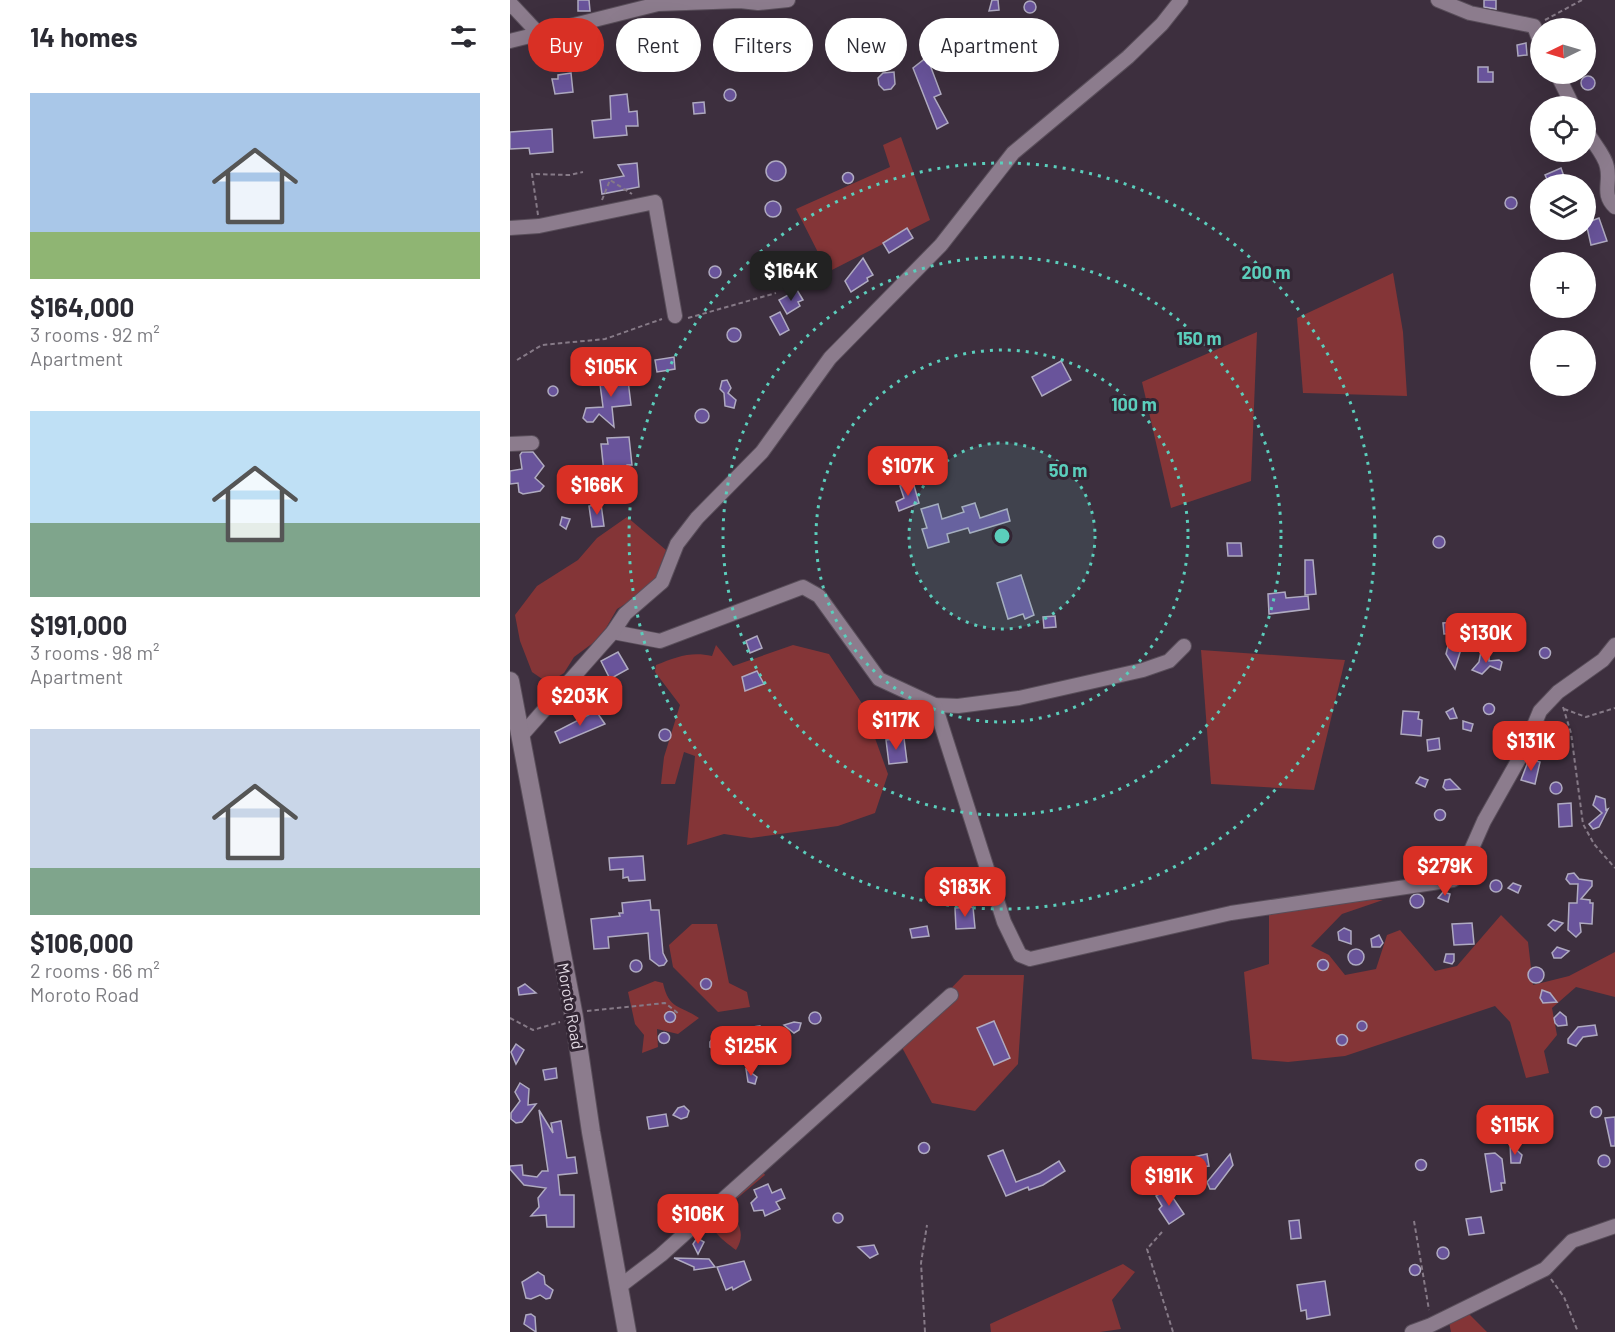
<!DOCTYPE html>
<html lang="en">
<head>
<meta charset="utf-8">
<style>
	:root { --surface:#fff; --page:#f2f2f3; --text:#2b2b33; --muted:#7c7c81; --accent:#d93025 }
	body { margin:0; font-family:Barlow,sans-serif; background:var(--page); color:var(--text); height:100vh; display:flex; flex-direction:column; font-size:22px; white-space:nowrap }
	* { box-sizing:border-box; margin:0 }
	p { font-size:20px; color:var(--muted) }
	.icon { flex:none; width:33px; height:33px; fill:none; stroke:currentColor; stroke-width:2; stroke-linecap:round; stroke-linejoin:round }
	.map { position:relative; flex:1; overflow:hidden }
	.side { display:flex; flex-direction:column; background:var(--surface); width:510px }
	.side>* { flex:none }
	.hud { position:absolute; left:18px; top:18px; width:570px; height:54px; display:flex; gap:12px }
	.needle { width:39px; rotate:265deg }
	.tools { position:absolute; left:1020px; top:18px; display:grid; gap:12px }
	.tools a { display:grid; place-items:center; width:66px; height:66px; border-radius:50%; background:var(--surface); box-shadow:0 6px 24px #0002; font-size:30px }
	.price { position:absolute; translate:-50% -51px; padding:0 14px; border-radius:12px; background:var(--accent); color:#fff; font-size:20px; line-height:39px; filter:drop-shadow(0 2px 3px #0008) }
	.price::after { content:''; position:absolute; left:50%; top:36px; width:18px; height:14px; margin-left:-9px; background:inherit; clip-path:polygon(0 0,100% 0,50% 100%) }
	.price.on { background:#222; color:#fff }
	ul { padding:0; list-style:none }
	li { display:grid; align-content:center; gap:12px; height:318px; padding:0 30px }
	li span { display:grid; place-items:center; height:186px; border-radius:0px; color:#555 }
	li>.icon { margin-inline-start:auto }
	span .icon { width:108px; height:108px; fill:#fffc; stroke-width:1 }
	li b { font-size:26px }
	h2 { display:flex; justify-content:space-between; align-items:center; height:72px; padding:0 30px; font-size:26px }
	.pill { padding:0 21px; border-radius:27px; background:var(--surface); box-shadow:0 6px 24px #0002; font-size:21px; line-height:54px }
	.pill.on { background:var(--accent); color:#fff }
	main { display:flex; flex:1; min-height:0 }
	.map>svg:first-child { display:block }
	.green { fill:#843537 }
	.building { fill:#69549b; stroke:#afaac0; stroke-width:1.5 }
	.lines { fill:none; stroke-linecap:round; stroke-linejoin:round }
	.street-casing { stroke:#594e5a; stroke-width:16 }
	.secondary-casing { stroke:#594e5a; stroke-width:20 }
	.path { stroke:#867a87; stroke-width:2; stroke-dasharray:4.5 3; stroke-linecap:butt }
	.street { stroke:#8c7c8d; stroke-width:14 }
	.secondary { stroke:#8c7c8d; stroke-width:18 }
	.ring { fill:none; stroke:#5bcebc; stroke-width:3; stroke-dasharray:3 6 }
	.labels { text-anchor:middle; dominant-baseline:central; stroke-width:6; stroke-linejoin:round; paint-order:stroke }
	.street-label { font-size:16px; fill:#e3dae4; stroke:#322533 }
	.centre { fill:#5bcebc; stroke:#322533; stroke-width:3 }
	.ring-label { font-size:18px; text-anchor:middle; font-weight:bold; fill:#5bcebc; stroke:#322533; stroke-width:6; stroke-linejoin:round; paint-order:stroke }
</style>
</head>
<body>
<main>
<section class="side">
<h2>14 homes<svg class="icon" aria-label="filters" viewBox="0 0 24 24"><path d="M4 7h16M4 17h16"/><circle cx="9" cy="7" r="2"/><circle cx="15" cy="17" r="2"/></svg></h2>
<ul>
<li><span style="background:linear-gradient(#a9c7e8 75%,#8fb573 0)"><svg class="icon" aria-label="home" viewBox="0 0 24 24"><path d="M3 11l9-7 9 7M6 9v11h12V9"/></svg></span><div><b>$164,000</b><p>3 rooms · 92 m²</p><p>Apartment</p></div></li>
<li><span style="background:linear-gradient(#bfe0f5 60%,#7fa58c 0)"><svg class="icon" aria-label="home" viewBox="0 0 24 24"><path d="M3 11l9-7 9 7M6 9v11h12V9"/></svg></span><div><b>$191,000</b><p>3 rooms · 98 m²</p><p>Apartment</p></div></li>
<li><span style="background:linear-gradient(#c9d6e8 75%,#7fa58c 0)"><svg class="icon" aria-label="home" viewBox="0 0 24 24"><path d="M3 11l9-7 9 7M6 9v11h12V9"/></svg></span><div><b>$106,000</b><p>2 rooms · 66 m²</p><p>Moroto Road</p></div></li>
</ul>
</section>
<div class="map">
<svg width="1105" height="1332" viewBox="0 0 1105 1332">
	<rect width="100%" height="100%" fill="#3d2f3e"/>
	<g class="green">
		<path d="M 391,137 L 420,220 L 318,272 L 286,209 L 380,167 L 373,145 Z"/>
		<path d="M 883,273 L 893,332 L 897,396 L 793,393 L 787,318 Z"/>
		<path d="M 747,332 L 741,481 L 661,508 L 632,382 Z"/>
		<path d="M 117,517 L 156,550 L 146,577 L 125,598 L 107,609 L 96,628 L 83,643 L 64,657 L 54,673 L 38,683 L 22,672 L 10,641 L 5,615 L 27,586 L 68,560 L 87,538 Z"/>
		<path d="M 206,645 L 223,666 L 283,645 L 319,654 L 353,705 L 378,774 L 365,813 L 328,826 L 241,838 L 214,834 L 177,845 L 185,756 L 174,752 L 165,784 L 151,784 L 154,757 L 170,705 L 145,672 L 146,665 C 166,657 181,651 202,656 Z"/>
		<path d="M 691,650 L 835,660 L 804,790 L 701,784 Z"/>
		<path d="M 759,900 L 873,900 L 832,914 L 801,946 L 819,955 L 835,975 L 866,969 L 877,935 L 890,930 L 925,971 L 947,966 L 991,915 L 1018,942 L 1023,985 L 1059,976 L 1105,952 L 1105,997 L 1066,987 L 1042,1008 L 1047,1035 L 1034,1051 L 1039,1073 L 1016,1078 L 1000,1022 L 985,1006 L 835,1056 L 778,1062 L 742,1059 L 734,972 L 759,964 Z"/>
		<path d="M 182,924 L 207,924 L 219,983 L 237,992 L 240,1007 L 208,1012 L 163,967 L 159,945 Z"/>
		<path d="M 454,975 L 514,975 L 508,1064 L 465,1111 L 422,1103 L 389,1042 Z"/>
		<path d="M 145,981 L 153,983 C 159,1010 170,1005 189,1018 L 168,1034 L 147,1029 L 148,1047 L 132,1053 L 134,1035 L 125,1024 L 118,992 Z"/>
		<path d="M 250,1167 L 255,1175 L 218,1206 C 227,1221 237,1233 226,1250 C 213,1240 200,1232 200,1214 Z"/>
		<path d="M 613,1264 L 625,1272 L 602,1300 L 611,1329 L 590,1332 L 481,1332 L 480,1324 Z"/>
		<path d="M 954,1309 L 977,1332 L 941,1332 L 938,1317 Z"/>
	</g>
	<g class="building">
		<path d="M 68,0 L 79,0 L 80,11 L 68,11 Z"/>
		<path d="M 482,0 L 488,0 L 489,10 L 479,11 Z"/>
		<path d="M 974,0 L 986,0 L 986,9 L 974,7 Z"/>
		<circle cx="520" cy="7" r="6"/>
		<path d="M 441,24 L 421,49 L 415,38 Z"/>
		<path d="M 141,28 L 145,46 L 134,49 L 130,31 Z"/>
		<path d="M 1016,43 L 1017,55 L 1008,56 L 1007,45 Z"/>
		<path d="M 449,46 L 452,54 L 447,59 L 441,55 L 441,47 Z"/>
		<path d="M 59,53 L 64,54 L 67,59 L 65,65 L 56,70 L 52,61 L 53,55 Z"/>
		<path d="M 417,57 L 431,94 L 424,97 L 438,123 L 427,129 L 403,68 Z"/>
		<path d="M 968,67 L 978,67 L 978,72 L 983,72 L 983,82 L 968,82 Z"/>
		<path d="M 384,72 L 385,84 L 381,89 L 374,90 L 369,85 L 368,78 L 373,73 Z"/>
		<path d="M 61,73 L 63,92 L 45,94 L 42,79 L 48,79 L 48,75 Z"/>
		<circle cx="1078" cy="83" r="7"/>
		<circle cx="220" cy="95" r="6"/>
		<path d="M 117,94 L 119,112 L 127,111 L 128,126 L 116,126 L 117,135 L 84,138 L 82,121 L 101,119 L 100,96 Z"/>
		<path d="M 194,102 L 195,113 L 184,114 L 183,103 Z"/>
		<path d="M 42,129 L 43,152 L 20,154 L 19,148 L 0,149 L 0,132 Z"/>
		<circle cx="266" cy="171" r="10"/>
		<path d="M 127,163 L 129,187 L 92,194 L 90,180 L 114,176 L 108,165 Z"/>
		<path d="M 1051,168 L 1056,182 L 1039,184 L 1035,175 Z"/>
		<circle cx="338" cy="178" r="5.5"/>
		<circle cx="1001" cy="203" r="6"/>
		<circle cx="263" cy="209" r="8"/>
		<path d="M 1089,218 L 1097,241 L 1081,245 L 1076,223 Z"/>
		<path d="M 397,228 L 403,238 L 379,253 L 373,243 Z"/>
		<path d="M 353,258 L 363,275 L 357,278 L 358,281 L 341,292 L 335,281 Z"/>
		<circle cx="205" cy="272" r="6"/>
		<path d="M 287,290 L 293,300 L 288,302 L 290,306 L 277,314 L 269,300 Z"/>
		<path d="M 270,312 L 279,330 L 270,335 L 260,317 Z"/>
		<circle cx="224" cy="335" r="7"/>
		<path d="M 164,357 L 165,369 L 147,372 L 145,360 Z"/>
		<path d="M 551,361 L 561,380 L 532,396 L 522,377 Z"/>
		<path d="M 117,372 L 121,405 L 102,407 L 104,427 L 89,414 L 83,422 L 77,422 L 73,418 L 76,408 L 93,407 L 90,384 L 101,379 L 100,374 Z"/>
		<path d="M 217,380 L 221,388 L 218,393 L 226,400 L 224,408 L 215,406 L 214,393 L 210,389 L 212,381 Z"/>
		<circle cx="43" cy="391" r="5"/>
		<circle cx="192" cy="416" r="7"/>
		<path d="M 119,437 L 122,465 L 117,465 L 115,472 L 94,473 L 91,444 L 98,444 L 97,438 Z"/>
		<path d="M 12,452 L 23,452 L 34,466 L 25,478 L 34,486 L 30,491 L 13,494 L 9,492 L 8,483 L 0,484 L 0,471 L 12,469 L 10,455 Z"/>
		<path d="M 403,482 L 409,503 L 389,511 L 386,502 L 394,498 L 390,486 Z"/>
		<path d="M 465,503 L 470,518 L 497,509 L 500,521 L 460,533 L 458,528 L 437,534 L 439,542 L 418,548 L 412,529 L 417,528 L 411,509 L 428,504 L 432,519 L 454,512 L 452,507 Z"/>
		<path d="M 91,504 L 94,526 L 82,527 L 79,506 Z"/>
		<path d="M 52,517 L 60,519 L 56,529 L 50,525 Z"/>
		<circle cx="929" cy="542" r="6"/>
		<path d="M 717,543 L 731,543 L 732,556 L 718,556 Z"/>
		<path d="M 795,560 L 803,560 L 806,594 L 795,595 Z"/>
		<path d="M 511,575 L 524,615 L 515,619 L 513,614 L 498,619 L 487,583 Z"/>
		<path d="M 775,592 L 776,598 L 798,596 L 799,609 L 759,614 L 758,594 Z"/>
		<path d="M 545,616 L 546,627 L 534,628 L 533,617 Z"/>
		<path d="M 947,622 L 948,633 L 934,634 L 933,623 Z"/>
		<path d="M 941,634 L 951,649 L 945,669 L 936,654 Z"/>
		<path d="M 247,636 L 252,648 L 240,653 L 236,641 Z"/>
		<circle cx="1035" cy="653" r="5.5"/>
		<path d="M 971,651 L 979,654 L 979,661 L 989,660 L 992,662 L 990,670 L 980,666 L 972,674 L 962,670 L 969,662 Z"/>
		<path d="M 108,652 L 118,669 L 100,679 L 91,661 Z"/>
		<path d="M 247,671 L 254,684 L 235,691 L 232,677 Z"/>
		<circle cx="979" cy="709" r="5.5"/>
		<path d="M 943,708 L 947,718 L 940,719 L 936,712 Z"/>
		<path d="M 86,711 L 95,724 L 50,743 L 45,732 Z"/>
		<path d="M 893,711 L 909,712 L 908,719 L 912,720 L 911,736 L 891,734 Z"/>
		<path d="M 953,721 L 963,724 L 961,731 L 953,729 Z"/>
		<circle cx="155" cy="735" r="6"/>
		<path d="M 394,738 L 397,762 L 379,764 L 376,740 Z"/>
		<path d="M 929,738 L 930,749 L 918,751 L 917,740 Z"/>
		<path d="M 1019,759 L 1030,762 L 1025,784 L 1011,780 Z"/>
		<path d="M 910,777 L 918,780 L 915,787 L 906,783 Z"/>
		<path d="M 940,779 L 950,789 L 936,790 L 933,787 L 935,780 Z"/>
		<circle cx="1046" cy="788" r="6"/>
		<path d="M 1086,796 L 1095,799 L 1096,810 L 1098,809 L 1089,827 L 1083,829 L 1079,824 L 1092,813 L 1083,805 Z"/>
		<path d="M 1061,803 L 1062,826 L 1049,827 L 1048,804 Z"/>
		<circle cx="930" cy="815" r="5.5"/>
		<path d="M 133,856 L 135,880 L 119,881 L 118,877 L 113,878 L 113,869 L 100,870 L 99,858 Z"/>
		<path d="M 1064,873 L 1069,879 L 1082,881 L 1082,886 L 1071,899 L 1080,900 L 1080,903 L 1083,903 L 1082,924 L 1070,923 L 1071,932 L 1066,937 L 1058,930 L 1059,903 L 1067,903 L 1068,884 L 1060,884 L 1056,879 L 1058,874 Z"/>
		<circle cx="426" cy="886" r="8"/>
		<circle cx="986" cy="886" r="6"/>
		<path d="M 1003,883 L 1011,886 L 1008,893 L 998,888 Z"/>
		<path d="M 933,892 L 940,894 L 938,902 L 928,898 Z"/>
		<circle cx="907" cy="901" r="7"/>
		<path d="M 140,900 L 141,910 L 149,910 L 153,953 L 157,961 L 154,965 L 149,966 L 140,959 L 138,933 L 98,937 L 99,948 L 84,949 L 81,919 L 110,916 L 109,913 L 113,913 L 112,903 Z"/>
		<path d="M 463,907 L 465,928 L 446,929 L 445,908 Z"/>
		<path d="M 1043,920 L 1053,923 L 1045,931 L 1038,925 Z"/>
		<path d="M 962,923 L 964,944 L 944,945 L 942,924 Z"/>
		<path d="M 417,926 L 419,936 L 402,938 L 400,929 Z"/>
		<path d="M 834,928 L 841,931 L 841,944 L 829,940 L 828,932 Z"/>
		<path d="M 869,935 L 873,943 L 870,947 L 862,947 L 861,939 Z"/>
		<path d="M 1047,947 L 1059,951 L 1051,958 L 1044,958 L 1042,953 Z"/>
		<circle cx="846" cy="957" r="8"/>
		<path d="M 936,954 L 944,954 L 944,961 L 942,964 L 934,962 Z"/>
		<circle cx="813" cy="965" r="5.5"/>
		<circle cx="126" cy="966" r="6"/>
		<circle cx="1026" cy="975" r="8"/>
		<circle cx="196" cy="984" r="5.5"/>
		<path d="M 15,984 L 26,993 L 9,995 L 8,988 Z"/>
		<path d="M 1032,990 L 1040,993 L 1047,1002 L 1033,1003 L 1030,998 Z"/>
		<circle cx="160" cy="1017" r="5.5"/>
		<circle cx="305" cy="1018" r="6"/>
		<path d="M 1050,1012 L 1056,1017 L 1057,1025 L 1048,1026 L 1045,1023 L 1044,1018 Z"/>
		<circle cx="852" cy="1026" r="5"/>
		<path d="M 484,1021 L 500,1058 L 484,1065 L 467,1028 Z"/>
		<path d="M 284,1022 L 291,1023 L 289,1030 L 284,1033 L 274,1025 Z"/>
		<path d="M 1085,1025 L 1087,1035 L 1073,1037 L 1066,1046 L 1058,1043 L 1058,1039 L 1068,1027 Z"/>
		<path d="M 250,1026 L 257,1031 L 252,1037 L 244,1038 L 243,1027 Z"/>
		<circle cx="154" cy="1038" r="5.5"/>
		<circle cx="832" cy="1040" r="5.5"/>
		<path d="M 205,1035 L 212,1040 L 213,1046 L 205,1050 L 200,1047 L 200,1042 Z"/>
		<path d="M 6,1044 L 14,1050 L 6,1064 L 1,1052 Z"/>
		<path d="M 46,1068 L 47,1078 L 35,1080 L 33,1070 Z"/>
		<path d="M 236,1069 L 247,1077 L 245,1084 L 238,1082 Z"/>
		<path d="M 10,1083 L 19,1089 L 18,1105 L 26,1104 L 12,1122 L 6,1123 L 1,1119 L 1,1113 L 10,1101 L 5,1092 Z"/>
		<path d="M 174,1106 L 179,1111 L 177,1117 L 171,1119 L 163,1115 L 168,1108 Z"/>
		<circle cx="1086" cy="1112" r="5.5"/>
		<path d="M 29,1110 L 43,1133 L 41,1123 L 51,1121 L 57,1158 L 65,1157 L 67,1173 L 48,1175 L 50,1195 L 64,1195 L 64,1227 L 37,1227 L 36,1215 L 21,1216 L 29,1207 L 28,1198 L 36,1188 L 14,1185 L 0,1169 L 0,1166 L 12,1165 L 13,1175 L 27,1177 L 32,1171 L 38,1171 Z"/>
		<path d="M 156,1114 L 158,1126 L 139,1129 L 137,1117 Z"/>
		<path d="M 1105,1117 L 1105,1146 L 1101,1146 L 1095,1118 Z"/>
		<path d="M 1015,1120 L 1023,1123 L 1020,1130 L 1000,1135 L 999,1124 L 1010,1124 L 1010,1126 Z"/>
		<circle cx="414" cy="1148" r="5.5"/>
		<path d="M 1000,1144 L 1012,1155 L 1010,1163 L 1001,1163 Z"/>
		<path d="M 493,1150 L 506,1182 L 530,1173 L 549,1161 L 555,1171 L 533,1185 L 519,1190 L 518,1187 L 496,1196 L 478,1156 Z"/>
		<path d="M 985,1153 L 992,1159 L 995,1183 L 991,1183 L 992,1190 L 981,1192 L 975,1154 Z"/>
		<path d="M 697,1154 L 699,1166 L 685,1168 L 683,1157 Z"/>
		<path d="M 720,1154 L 723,1165 L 705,1189 L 700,1189 L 697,1182 Z"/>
		<circle cx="1094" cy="1161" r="6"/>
		<circle cx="911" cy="1165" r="5.5"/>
		<path d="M 258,1184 L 262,1193 L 271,1189 L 275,1198 L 266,1202 L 270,1209 L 255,1216 L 253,1210 L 244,1211 L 241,1203 L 247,1197 L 244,1190 Z"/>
		<path d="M 657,1189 L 674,1214 L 659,1224 L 649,1209 L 652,1206 L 646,1196 Z"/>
		<circle cx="328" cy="1218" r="5"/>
		<path d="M 971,1217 L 974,1233 L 959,1235 L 956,1219 Z"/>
		<path d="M 789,1220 L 791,1238 L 781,1239 L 779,1221 Z"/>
		<path d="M 187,1238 L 194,1242 L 188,1254 L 183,1244 Z"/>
		<path d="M 364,1245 L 368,1254 L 360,1258 L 348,1247 Z"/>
		<circle cx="933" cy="1253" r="6"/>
		<path d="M 164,1258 L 199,1259 L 205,1267 L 184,1270 L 184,1267 Z"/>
		<path d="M 234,1261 L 241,1280 L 223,1290 L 222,1287 L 216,1290 L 207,1267 Z"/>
		<circle cx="905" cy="1270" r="5.5"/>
		<path d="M 28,1272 L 34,1276 L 35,1284 L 43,1290 L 40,1298 L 36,1299 L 30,1295 L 21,1299 L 16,1298 L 12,1282 Z"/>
		<path d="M 815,1281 L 820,1315 L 797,1319 L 796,1310 L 791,1311 L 787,1285 Z"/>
		<path d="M 21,1314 L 25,1317 L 26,1332 L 14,1324 L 16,1315 Z"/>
	</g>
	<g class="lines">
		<g class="street-casing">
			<g id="street">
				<path d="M 928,0 L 960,13 L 1024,26 L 1030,42"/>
				<path d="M 0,3 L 29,34"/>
				<path d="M 0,41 L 148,4 L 230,1 L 248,3 L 278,0"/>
				<path d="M 1047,74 L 1063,106"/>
				<path d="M 1076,130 C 1082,142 1095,155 1097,167 C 1101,183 1091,194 1105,207"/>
				<path d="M 0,228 L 29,226 L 145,202 L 165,316"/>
				<path d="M 0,444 L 22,443"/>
				<path d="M 103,632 L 150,641 L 293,587 L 309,596 L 369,679 L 425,705 L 448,706 L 509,698 L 633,670 L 659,661 L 674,646"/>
				<path d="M 425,705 L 494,922 L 510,955 L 520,959 L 721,913 L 943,880 L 951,873 L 974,821 L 1013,752 L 1030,711 L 1048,692 L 1093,660 L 1105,645"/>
				<path d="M 11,736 L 103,632 L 115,614 L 152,582 L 167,544 L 187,518 L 252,452 L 320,358 L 431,245 L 503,153 L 618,57 L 652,24 L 671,0"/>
				<path d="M 109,1287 L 151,1255 L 441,995"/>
				<path d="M 902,1332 L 921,1325 L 1035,1269 L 1062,1241 L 1105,1226"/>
			</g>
		</g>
		<g class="secondary-casing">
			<path id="secondary" d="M 0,681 L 64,1017 L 81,1132 L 117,1332"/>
		</g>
		<g class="path">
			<path d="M 1035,20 L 1072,0"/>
			<path d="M 92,200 L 100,180 L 122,194"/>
			<path d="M 28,215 L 22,174 L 60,175 L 73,172"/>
			<path d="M 178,318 L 266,293"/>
			<path d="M 7,360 L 32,345 L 95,339 L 152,319"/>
			<path d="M 1053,707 L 1061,733 L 1073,824 L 1084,844 L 1105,868"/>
			<path d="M 1054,709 L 1076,717 L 1105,708"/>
			<path d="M 77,1011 L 155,1003 L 169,1014"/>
			<path d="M 0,1018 L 23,1030 L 50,1022"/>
			<path d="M 904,1221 L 919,1310"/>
			<path d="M 652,1232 L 637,1249 L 663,1332"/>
			<path d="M 1041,1279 L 1054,1297 L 1068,1332"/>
			<path d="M 415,1332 L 411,1263 L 417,1225"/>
		</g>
		<use href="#street" class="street"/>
		<use href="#secondary" class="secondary"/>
	</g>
	<circle cx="492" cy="536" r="93" fill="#5bcebc" fill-opacity=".12"/>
	<g class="ring">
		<circle cx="492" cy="536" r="93"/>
		<circle cx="492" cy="536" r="186"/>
		<circle cx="492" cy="536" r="279"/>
		<circle cx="492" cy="536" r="373"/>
	</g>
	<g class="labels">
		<g class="street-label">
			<text transform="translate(61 1006) rotate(80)">Moroto Road</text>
		</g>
	</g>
	<circle cx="492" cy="536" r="9" class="centre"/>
	<g class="ring-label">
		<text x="756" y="279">200 m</text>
		<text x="689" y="345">150 m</text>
		<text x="624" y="411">100 m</text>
		<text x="558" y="477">50 m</text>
	</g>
</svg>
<div class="tools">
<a><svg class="needle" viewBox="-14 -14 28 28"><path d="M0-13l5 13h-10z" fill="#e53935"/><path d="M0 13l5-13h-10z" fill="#7c7c81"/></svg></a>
<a><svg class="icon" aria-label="locate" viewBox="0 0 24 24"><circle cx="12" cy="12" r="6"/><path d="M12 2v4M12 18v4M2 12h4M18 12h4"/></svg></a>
<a><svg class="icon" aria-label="layers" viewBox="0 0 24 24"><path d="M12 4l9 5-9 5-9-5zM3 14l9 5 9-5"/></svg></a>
<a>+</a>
<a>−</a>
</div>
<b class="price on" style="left:281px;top:302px">$164K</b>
<b class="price" style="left:101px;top:398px">$105K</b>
<b class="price" style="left:398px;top:497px">$107K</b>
<b class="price" style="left:87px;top:516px">$166K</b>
<b class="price" style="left:976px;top:664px">$130K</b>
<b class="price" style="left:70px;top:727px">$203K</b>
<b class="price" style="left:386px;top:751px">$117K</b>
<b class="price" style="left:1021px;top:772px">$131K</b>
<b class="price" style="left:935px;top:897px">$279K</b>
<b class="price" style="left:455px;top:918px">$183K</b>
<b class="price" style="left:241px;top:1077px">$125K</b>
<b class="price" style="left:1005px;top:1156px">$115K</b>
<b class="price" style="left:659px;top:1207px">$191K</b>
<b class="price" style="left:188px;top:1245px">$106K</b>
<div class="hud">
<a class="pill on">Buy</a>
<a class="pill">Rent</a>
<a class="pill">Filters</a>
<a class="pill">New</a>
<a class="pill">Apartment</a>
</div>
</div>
</main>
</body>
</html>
